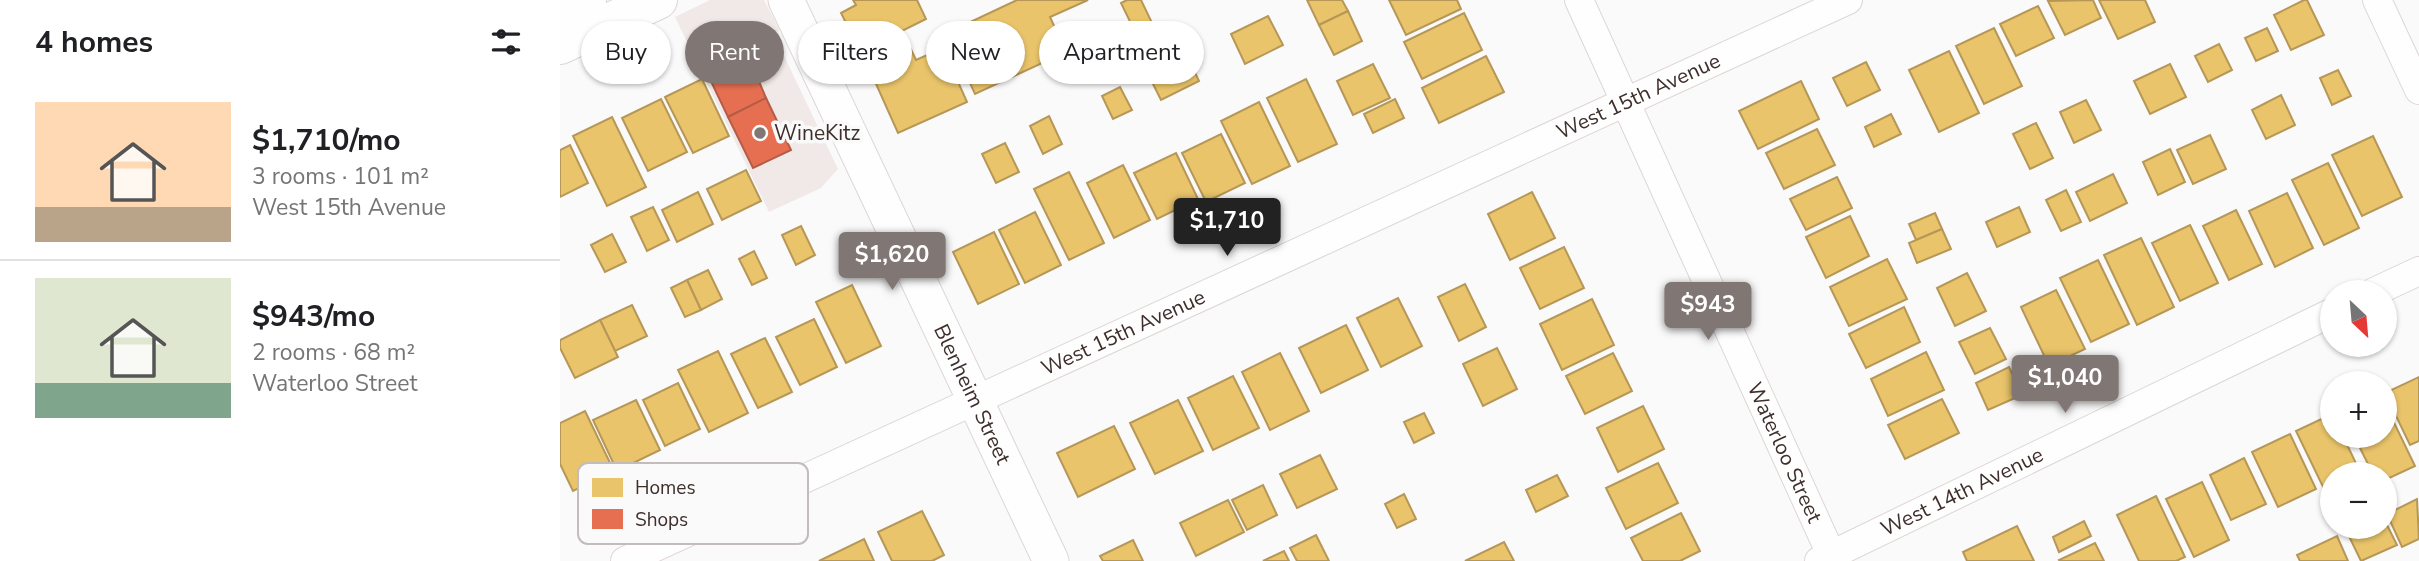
<!DOCTYPE html>
<html lang="en">
<head>
<meta charset="utf-8">
<style>
	:root { --surface:#fff; --page:#f6f6f6; --text:#202124; --muted:#757577; --line:#e0e0e0; --accent:#807674 }
	body { margin:0; font-family:"Nunito Sans",sans-serif; background:var(--page); color:var(--text); height:100vh; display:flex; flex-direction:column; font-size:26px; white-space:nowrap }
	* { box-sizing:border-box; margin:0 }
	p { font-size:23px; color:var(--muted) }
	.icon { flex:none; width:38px; height:38px; fill:none; stroke:currentColor; stroke-width:2; stroke-linecap:round; stroke-linejoin:round }
	.map { position:relative; flex:1; overflow:hidden }
	.sheet { display:flex; flex-direction:column; background:var(--surface); width:560px }
	.sheet>* { flex:none }
	.hud { position:absolute; left:21px; top:21px; width:665px; height:63px; display:flex; gap:14px }
	.needle { width:46px; rotate:154deg }
	.fabs { position:absolute; left:1760px; top:280px; display:grid; gap:14px }
	.fabs a { display:grid; place-items:center; width:77px; height:77px; border-radius:50%; background:var(--surface); box-shadow:0 2px 5px #0004; font-size:35px }
	.price { position:absolute; translate:-50% -60px; padding:0 16px; border-radius:7px; background:var(--accent); color:#fff; font-size:23px; line-height:46px; filter:drop-shadow(0 2px 4px #0008) }
	.price::after { content:''; position:absolute; left:50%; top:42px; width:21px; height:16px; margin-left:-10px; background:inherit; clip-path:polygon(0 0,100% 0,50% 100%) }
	.price.current { background:#222; color:#fff }
	ul { padding:0; list-style:none }
	li { display:flex; align-items:center; gap:21px; height:175px; padding:0 35px }
	li+li { border-top:2px solid var(--line) }
	li span { display:grid; place-items:center; flex:none; width:196px; height:140px; border-radius:0px; color:#555 }
	li>.icon { margin-inline-start:auto }
	span .icon { width:84px; height:84px; fill:#fffc; stroke-width:1 }
	li b { font-size:30px }
	h2 { display:flex; justify-content:space-between; align-items:center; height:84px; padding:0 35px; font-size:30px }
	.chip { padding:0 24px; border-radius:32px; background:var(--surface); box-shadow:0 2px 5px #0004; font-size:24px; line-height:63px }
	.chip.current { background:var(--accent); color:#fff }
	main { display:flex; flex:1; min-height:0 }
	.map>svg:first-child { display:block }
	.built { fill:#f0e9e8 }
	.homes { fill:#e9c46a; stroke:#b69757; stroke-width:2 }
	.shops { fill:#e76f51; stroke:#b45c46; stroke-width:2 }
	.lines { fill:none; stroke-linecap:round; stroke-linejoin:round }
	.minor-casing { stroke:#ded6d5; stroke-width:30 }
	.tertiary-casing { stroke:#ded6d5; stroke-width:37 }
	.secondary-casing { stroke:#ded6d5; stroke-width:40 }
	.minor { stroke:#fefefe; stroke-width:28 }
	.tertiary { stroke:#fefefe; stroke-width:35 }
	.secondary { stroke:#fefefe; stroke-width:38 }
	.poi-dot { fill:#807674; stroke:#fafafa; stroke-width:2.5 }
	.labels { text-anchor:middle; dominant-baseline:central; stroke-width:7; stroke-linejoin:round; paint-order:stroke }
	.street-label { font-size:21px; fill:#3e2f2c; stroke:#fafafa }
	.poi-label { font-size:21px; fill:#3e2f2c; stroke:#fafafa; text-anchor:start }
	.key { fill:#fafafa; stroke:#c2bdbc; stroke-width:2 }
	.key-label { font-size:19px; fill:#3e2f2c }
</style>
</head>
<body>
<main>
<section class="sheet">
<h2>4 homes<svg class="icon" aria-label="filters" viewBox="0 0 24 24"><path d="M4 7h16M4 17h16"/><circle cx="9" cy="7" r="2"/><circle cx="15" cy="17" r="2"/></svg></h2>
<ul>
<li><span style="background:linear-gradient(#ffd9b3 75%,#b9a48a 0)"><svg class="icon" aria-label="home" viewBox="0 0 24 24"><path d="M3 11l9-7 9 7M6 9v11h12V9"/></svg></span><div><b>$1,710/mo</b><p>3 rooms · 101 m²</p><p>West 15th Avenue</p></div></li>
<li><span style="background:linear-gradient(#dfe7d0 75%,#7fa58c 0)"><svg class="icon" aria-label="home" viewBox="0 0 24 24"><path d="M3 11l9-7 9 7M6 9v11h12V9"/></svg></span><div><b>$943/mo</b><p>2 rooms · 68 m²</p><p>Waterloo Street</p></div></li>
</ul>
</section>
<div class="map">
<svg width="1859" height="561" viewBox="0 0 1859 561">
	<rect width="100%" height="100%" fill="#fafafa"/>
	<path class="built" d="M 150,0 L 204,0 L 219,29 L 216,39 L 278,169 L 261,188 L 209,212 L 115,17 Z"/>
	<g class="homes">
		<path d="M 293,0 L 357,0 L 366,19 L 320,42 L 315,32 L 295,41 L 281,13 L 296,5 Z"/>
		<path d="M 457,0 L 528,0 L 490,17 L 506,52 L 415,94 L 387,33 Z"/>
		<path d="M 567,0 L 581,0 L 594,27 L 577,36 L 561,3 Z"/>
		<path d="M 747,0 L 782,0 L 788,11 L 759,25 Z"/>
		<path d="M 829,0 L 897,0 L 901,9 L 846,35 Z"/>
		<path d="M 1533,0 L 1541,18 L 1505,35 L 1488,1 Z"/>
		<path d="M 1539,0 L 1585,0 L 1595,22 L 1558,39 Z"/>
		<path d="M 1744,0 L 1747,0 L 1764,35 L 1731,50 L 1714,15 Z"/>
		<path d="M 1478,6 L 1494,38 L 1456,56 L 1440,24 Z"/>
		<path d="M 788,11 L 802,41 L 774,55 L 759,25 Z"/>
		<path d="M 904,13 L 922,50 L 862,79 L 844,42 Z"/>
		<path d="M 708,16 L 723,45 L 685,64 L 671,34 Z"/>
		<path d="M 1434,28 L 1462,86 L 1424,104 L 1396,46 Z"/>
		<path d="M 1707,28 L 1718,51 L 1696,61 L 1685,38 Z"/>
		<path d="M 346,39 L 356,60 L 383,48 L 407,102 L 338,133 L 304,57 Z"/>
		<path d="M 1659,44 L 1672,70 L 1648,82 L 1635,56 Z"/>
		<path d="M 624,49 L 639,81 L 601,100 L 585,68 Z"/>
		<path d="M 1389,51 L 1419,113 L 1379,132 L 1349,70 Z"/>
		<path d="M 926,56 L 944,92 L 879,123 L 862,88 Z"/>
		<path d="M 1306,62 L 1320,90 L 1287,106 L 1273,78 Z"/>
		<path d="M 813,64 L 830,98 L 793,115 L 777,81 Z"/>
		<path d="M 1610,64 L 1626,97 L 1590,114 L 1574,81 Z"/>
		<path d="M 1778,70 L 1791,96 L 1772,105 L 1760,78 Z"/>
		<path d="M 142,79 L 169,136 L 133,153 L 105,97 Z"/>
		<path d="M 746,79 L 777,144 L 738,162 L 707,98 Z"/>
		<path d="M 1241,81 L 1259,119 L 1198,149 L 1179,111 Z"/>
		<path d="M 560,87 L 572,110 L 553,119 L 542,96 Z"/>
		<path d="M 1721,95 L 1735,125 L 1706,139 L 1692,110 Z"/>
		<path d="M 101,99 L 127,152 L 88,171 L 62,118 Z"/>
		<path d="M 835,99 L 844,118 L 813,133 L 804,114 Z"/>
		<path d="M 1526,100 L 1541,130 L 1514,143 L 1500,112 Z"/>
		<path d="M 699,102 L 730,166 L 692,184 L 661,121 Z"/>
		<path d="M 1331,114 L 1341,134 L 1314,147 L 1305,127 Z"/>
		<path d="M 489,116 L 502,144 L 483,154 L 470,126 Z"/>
		<path d="M 52,117 L 86,187 L 47,206 L 13,136 Z"/>
		<path d="M 1476,123 L 1493,158 L 1470,169 L 1453,134 Z"/>
		<path d="M 1257,129 L 1275,165 L 1224,189 L 1206,153 Z"/>
		<path d="M 661,134 L 685,183 L 646,202 L 622,153 Z"/>
		<path d="M 1650,135 L 1666,169 L 1633,184 L 1617,150 Z"/>
		<path d="M 1813,136 L 1842,197 L 1802,216 L 1772,155 Z"/>
		<path d="M 445,143 L 459,172 L 436,183 L 422,154 Z"/>
		<path d="M 10,145 L 28,183 L 0,197 L 0,150 Z"/>
		<path d="M 1610,149 L 1625,182 L 1598,195 L 1583,162 Z"/>
		<path d="M 616,153 L 638,199 L 597,219 L 574,173 Z"/>
		<path d="M 1768,163 L 1799,228 L 1764,245 L 1732,180 Z"/>
		<path d="M 563,165 L 590,220 L 554,238 L 527,183 Z"/>
		<path d="M 186,170 L 201,201 L 162,220 L 147,189 Z"/>
		<path d="M 509,172 L 544,243 L 509,260 L 474,189 Z"/>
		<path d="M 1553,174 L 1567,203 L 1530,221 L 1516,192 Z"/>
		<path d="M 1277,177 L 1292,208 L 1246,230 L 1230,199 Z"/>
		<path d="M 1506,190 L 1521,222 L 1501,231 L 1486,200 Z"/>
		<path d="M 138,192 L 153,224 L 117,242 L 102,210 Z"/>
		<path d="M 972,192 L 995,238 L 950,260 L 928,214 Z"/>
		<path d="M 1727,193 L 1753,248 L 1715,267 L 1689,211 Z"/>
		<path d="M 93,207 L 109,240 L 87,251 L 71,217 Z"/>
		<path d="M 1459,207 L 1470,232 L 1437,247 L 1426,222 Z"/>
		<path d="M 1676,210 L 1702,264 L 1669,280 L 1643,226 Z"/>
		<path d="M 475,212 L 501,265 L 465,283 L 439,230 Z"/>
		<path d="M 1375,213 L 1382,229 L 1356,240 L 1349,224 Z"/>
		<path d="M 1290,216 L 1309,256 L 1266,278 L 1246,237 Z"/>
		<path d="M 1630,225 L 1658,283 L 1620,301 L 1592,243 Z"/>
		<path d="M 241,226 L 255,255 L 236,265 L 222,235 Z"/>
		<path d="M 1382,229 L 1391,249 L 1357,263 L 1349,243 Z"/>
		<path d="M 434,232 L 459,284 L 418,304 L 393,252 Z"/>
		<path d="M 52,234 L 66,262 L 45,272 L 31,245 Z"/>
		<path d="M 1581,238 L 1614,307 L 1577,325 L 1544,255 Z"/>
		<path d="M 1004,247 L 1024,288 L 980,309 L 960,268 Z"/>
		<path d="M 194,251 L 207,278 L 192,285 L 179,259 Z"/>
		<path d="M 1327,259 L 1347,299 L 1289,326 L 1270,287 Z"/>
		<path d="M 1538,260 L 1569,324 L 1531,342 L 1500,278 Z"/>
		<path d="M 148,270 L 162,299 L 141,310 L 127,280 Z"/>
		<path d="M 1407,273 L 1426,311 L 1395,326 L 1377,288 Z"/>
		<path d="M 127,280 L 141,310 L 125,317 L 111,288 Z"/>
		<path d="M 905,284 L 926,327 L 899,341 L 878,297 Z"/>
		<path d="M 292,285 L 321,346 L 286,363 L 256,302 Z"/>
		<path d="M 1496,290 L 1525,349 L 1489,366 L 1461,307 Z"/>
		<path d="M 838,298 L 862,346 L 821,367 L 797,318 Z"/>
		<path d="M 1032,299 L 1054,345 L 1002,370 L 980,324 Z"/>
		<path d="M 72,305 L 87,336 L 55,351 L 40,320 Z"/>
		<path d="M 1344,307 L 1360,342 L 1306,368 L 1289,334 Z"/>
		<path d="M 254,319 L 277,367 L 240,385 L 216,337 Z"/>
		<path d="M 40,320 L 58,357 L 15,378 L 0,348 L 0,340 Z"/>
		<path d="M 786,325 L 808,370 L 761,393 L 739,348 Z"/>
		<path d="M 1430,328 L 1446,359 L 1415,374 L 1399,342 Z"/>
		<path d="M 205,338 L 232,392 L 198,408 L 171,354 Z"/>
		<path d="M 937,348 L 957,389 L 923,406 L 903,364 Z"/>
		<path d="M 158,351 L 188,413 L 149,432 L 118,370 Z"/>
		<path d="M 1366,352 L 1384,390 L 1328,416 L 1311,379 Z"/>
		<path d="M 720,353 L 749,411 L 710,430 L 682,372 Z"/>
		<path d="M 1053,353 L 1072,391 L 1025,414 L 1006,376 Z"/>
		<path d="M 1449,367 L 1462,395 L 1428,410 L 1416,383 Z"/>
		<path d="M 673,376 L 699,428 L 653,450 L 628,398 Z"/>
		<path d="M 1859,377 L 1859,441 L 1850,445 L 1825,393 Z"/>
		<path d="M 118,383 L 140,429 L 105,446 L 83,400 Z"/>
		<path d="M 1382,399 L 1399,433 L 1345,459 L 1328,425 Z"/>
		<path d="M 76,400 L 100,450 L 57,471 L 33,420 Z"/>
		<path d="M 618,400 L 643,451 L 595,474 L 570,423 Z"/>
		<path d="M 1825,404 L 1855,466 L 1825,480 L 1825,474 L 1813,474 L 1794,436 L 1825,436 Z"/>
		<path d="M 1083,406 L 1104,449 L 1058,472 L 1037,428 Z"/>
		<path d="M 25,411 L 54,471 L 13,491 L 0,464 L 0,423 Z"/>
		<path d="M 864,413 L 874,433 L 854,443 L 844,422 Z"/>
		<path d="M 1772,414 L 1773,436 L 1783,436 L 1801,474 L 1773,474 L 1773,487 L 1765,491 L 1736,431 Z"/>
		<path d="M 554,426 L 575,469 L 518,497 L 497,453 Z"/>
		<path d="M 1730,434 L 1756,489 L 1718,507 L 1692,452 Z"/>
		<path d="M 760,455 L 777,489 L 737,508 L 720,474 Z"/>
		<path d="M 1684,458 L 1706,504 L 1671,520 L 1650,475 Z"/>
		<path d="M 1098,463 L 1118,503 L 1066,529 L 1046,488 Z"/>
		<path d="M 997,475 L 1008,496 L 976,512 L 966,490 Z"/>
		<path d="M 1642,482 L 1669,540 L 1634,557 L 1606,499 Z"/>
		<path d="M 703,485 L 717,515 L 687,530 L 672,500 Z"/>
		<path d="M 844,494 L 856,519 L 837,528 L 825,504 Z"/>
		<path d="M 1596,496 L 1625,557 L 1616,561 L 1579,561 L 1557,515 Z"/>
		<path d="M 1857,499 L 1859,539 L 1842,547 L 1827,514 Z"/>
		<path d="M 668,500 L 684,532 L 636,556 L 620,523 Z"/>
		<path d="M 362,511 L 384,555 L 372,561 L 332,561 L 318,532 Z"/>
		<path d="M 1121,513 L 1140,551 L 1120,561 L 1083,561 L 1071,538 Z"/>
		<path d="M 1524,521 L 1531,536 L 1499,552 L 1493,537 Z"/>
		<path d="M 1825,521 L 1837,545 L 1801,561 L 1785,528 L 1825,527 Z"/>
		<path d="M 1457,526 L 1474,561 L 1407,561 L 1403,552 Z"/>
		<path d="M 756,535 L 769,561 L 737,561 L 730,548 Z"/>
		<path d="M 1777,536 L 1788,561 L 1740,561 L 1737,555 Z"/>
		<path d="M 304,539 L 314,561 L 259,561 Z"/>
		<path d="M 573,540 L 583,561 L 543,561 L 540,556 Z"/>
		<path d="M 944,542 L 954,561 L 905,561 Z"/>
		<path d="M 1535,543 L 1544,561 L 1500,561 L 1499,560 Z"/>
		<path d="M 724,551 L 729,561 L 703,561 Z"/>
	</g>
	<g class="shops">
		<path d="M 187,53 L 206,98 L 168,117 L 147,73 Z"/>
		<path d="M 206,98 L 231,150 L 193,168 L 168,117 Z"/>
	</g>
	<g class="lines">
		<g class="minor-casing">
			<g id="minor">
				<path id="s1" d="M 1019,0 L 1274,561"/>
				<path d="M 1817,0 L 1859,90"/>
				<path d="M 1814,292 L 1859,271"/>
				<path id="s2" d="M 65,561 L 1288,0"/>
				<path id="s3" d="M 1259,561 L 1773,312"/>
			</g>
		</g>
		<g class="tertiary-casing">
			<g id="tertiary">
				<path id="s4" d="M 226,0 L 491,561"/>
			</g>
		</g>
		<g class="secondary-casing">
			<g id="secondary">
				<path d="M 0,22 L 27,0"/>
				<path d="M 0,45 L 98,0"/>
			</g>
		</g>
		<use href="#minor" class="minor"/>
		<use href="#tertiary" class="tertiary"/>
		<use href="#secondary" class="secondary"/>
	</g>
	<circle class="poi-dot" cx="200" cy="133" r="7"/>
	<g class="labels">
		<g class="street-label">
			<text stroke="none"><textPath href="#s2" startOffset="1115">West 15th Avenue</textPath></text>
			<text stroke="none"><textPath href="#s2" startOffset="548">West 15th Avenue</textPath></text>
			<text stroke="none"><textPath href="#s4" startOffset="436">Blenheim Street</textPath></text>
			<text stroke="none"><textPath href="#s1" startOffset="497">Waterloo Street</textPath></text>
			<text stroke="none"><textPath href="#s3" startOffset="159">West 14th Avenue</textPath></text>
		</g>
		<g class="poi-label">
			<text x="214" y="133">WineKitz</text>
		</g>
	</g>
	<rect x="18" y="463" width="230" height="81" rx="10" class="key"/>
	<rect x="32" y="478" width="31" height="19" fill="#e9c46a"/>
	<rect x="32" y="509" width="31" height="20" fill="#e76f51"/>
	<g class="key-label">
		<text x="75" y="494">Homes</text>
		<text x="75" y="526">Shops</text>
	</g>
</svg>
<div class="fabs">
<a><svg class="needle" viewBox="-14 -14 28 28"><path d="M0-13l5 13h-10z" fill="#e53935"/><path d="M0 13l5-13h-10z" fill="#757577"/></svg></a>
<a>+</a>
<a>−</a>
</div>
<b class="price current" style="left:667px;top:258px">$1,710</b>
<b class="price" style="left:332px;top:292px">$1,620</b>
<b class="price" style="left:1148px;top:342px">$943</b>
<b class="price" style="left:1505px;top:415px">$1,040</b>
<div class="hud">
<a class="chip">Buy</a>
<a class="chip current">Rent</a>
<a class="chip">Filters</a>
<a class="chip">New</a>
<a class="chip">Apartment</a>
</div>
</div>
</main>
</body>
</html>
